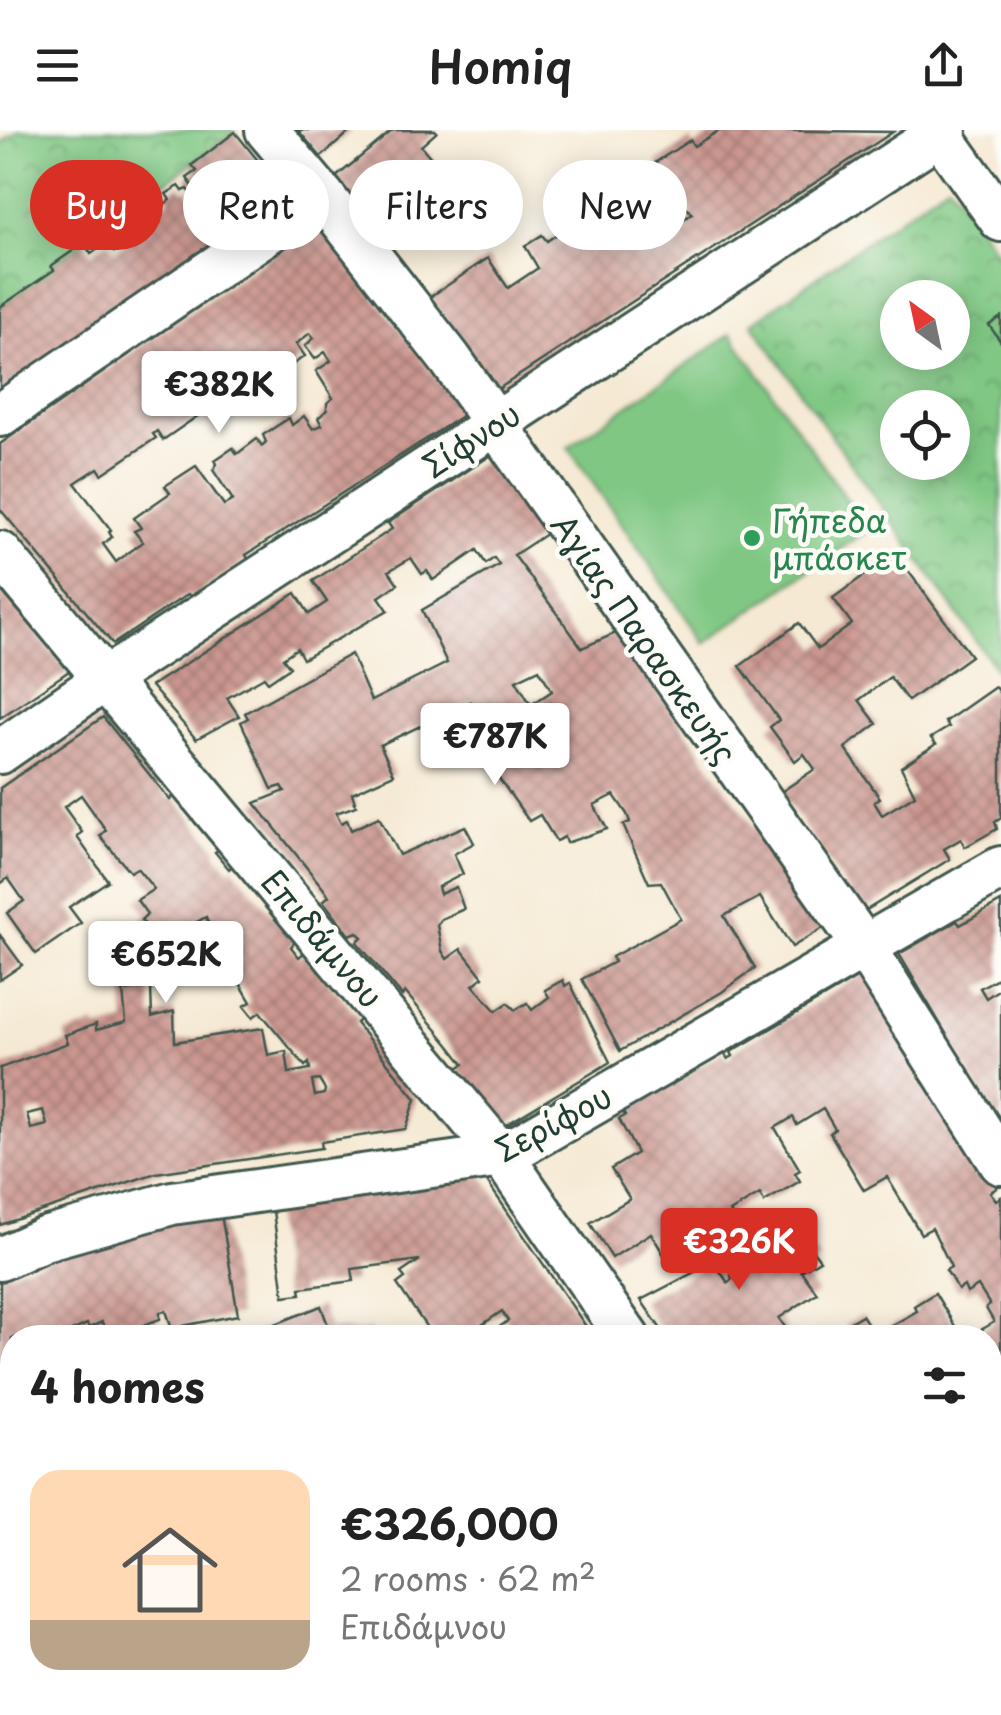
<!DOCTYPE html>
<html lang="en">
<head>
<meta charset="utf-8">
<style>
	:root { --surface:#fff; --page:#f2f2f2; --text:#222; --muted:#767676; --line:#e0e0e0; --accent:#d93025 }
	body { margin:0; font-family:"Playpen Sans",sans-serif; background:var(--page); color:var(--text); height:100vh; display:flex; flex-direction:column; font-size:38px; white-space:nowrap }
	* { box-sizing:border-box; margin:0 }
	p { font-size:32px; color:var(--muted) }
	.icon { flex:none; width:55px; height:55px; fill:none; stroke:currentColor; stroke-width:2; stroke-linecap:round; stroke-linejoin:round }
	.map { position:relative; flex:1; overflow:hidden }
	.panel { position:absolute; left:0px; top:1195px; width:1002px; height:390px; display:flex; flex-direction:column; background:var(--surface); border-radius:40px 40px 0 0; box-shadow:0 5px 25px #0003 }
	.panel>* { flex:none }
	.hud { position:absolute; left:30px; top:30px; width:942px; height:90px; display:flex; gap:20px }
	.needle { width:65px; rotate:327deg }
	.controls { position:absolute; left:880px; top:150px; display:grid; gap:20px }
	.controls a { display:grid; place-items:center; width:90px; height:90px; border-radius:50%; background:var(--surface); box-shadow:0 5px 25px #0003; font-size:50px }
	.price { position:absolute; translate:-50% -85px; padding:0 22px; border-radius:10px; background:#fff; color:#222; font-size:32px; line-height:65px; filter:drop-shadow(0 2px 5px #0008) }
	.price::after { content:''; position:absolute; left:50%; top:60px; width:30px; height:22px; margin-left:-15px; background:inherit; clip-path:polygon(0 0,100% 0,50% 100%) }
	.price.selected { background:var(--accent); color:#fff }
	ul { padding:0; list-style:none }
	li { display:flex; align-items:center; gap:30px; height:250px; padding:0 30px }
	li+li { border-top:2px solid var(--line) }
	li span { display:grid; place-items:center; flex:none; width:280px; height:200px; border-radius:30px; color:#555 }
	li>.icon { margin-inline-start:auto }
	span .icon { width:120px; height:120px; fill:#fffc; stroke-width:1 }
	li b { font-size:42px }
	h2 { display:flex; justify-content:space-between; align-items:center; height:120px; padding:0 30px; font-size:42px }
	.tag { padding:0 35px; border-radius:45px; background:var(--surface); box-shadow:0 5px 25px #0003; font-size:35px; line-height:90px }
	.tag.selected { background:var(--accent); color:#fff }
	header { display:flex; justify-content:space-between; align-items:center; height:130px; padding:0 30px; background:var(--surface); font-size:45px; font-weight:600 }
	.map>svg:first-child { display:block }
	.grass { fill:#7fc783; stroke:#4f825c; stroke-width:2.5 }
	.park { fill:url(#park-crowns); stroke:#4f825c; stroke-width:2.5; fill-rule:evenodd }
	.building { fill:url(#building-cross-hatch); fill-rule:evenodd }
	.lines { fill:none; stroke-linecap:round; stroke-linejoin:round }
	.minor-casing { stroke:#3f574c; stroke-width:48 }
	.primary-casing { stroke:#3f574c; stroke-width:60 }
	.minor { stroke:#fff; stroke-width:42 }
	.primary { stroke:#fff; stroke-width:55 }
	.leisure-dot { fill:#2e9e5b; stroke:#fdfcf7; stroke-width:4 }
	.labels { text-anchor:middle; dominant-baseline:central; stroke-width:9; stroke-linejoin:round; paint-order:stroke }
	.street-label { font-size:32px; fill:#1f3d34; stroke:#fdfcf7 }
	.leisure-label { font-size:32px; fill:#27864d; stroke:#fdfcf7; text-anchor:start }
</style>
</head>
<body>
<header><svg class="icon" aria-label="menu" viewBox="0 0 24 24"><path d="M4 6h16M4 12h16M4 18h16"/></svg>Homiq<svg class="icon" aria-label="share" viewBox="0 0 24 24"><path d="M12 15V3M7 8l5-5 5 5M5 13v7h14v-7"/></svg></header>
<div class="map">
<svg width="1001" height="1585" viewBox="0 0 1001 1585">
	<defs>
		<pattern id="park-crowns" width="20" height="18" patternUnits="userSpaceOnUse" patternTransform="scale(2.5)"><rect width="20" height="18" fill="#7fc783"/><path d="M2 6a3 3 0 1 1 6 0M12 15a3 3 0 1 1 6 0" fill="none" stroke="#67a36c"/></pattern>
		<pattern id="building-cross-hatch" width="8" height="8" patternUnits="userSpaceOnUse" patternTransform="scale(2.5)"><rect width="8" height="8" fill="#cb968f"/><path d="M0 0l8 8M0 8l8-8" fill="none" stroke="#a47c76"/></pattern>
	</defs>
	<rect width="100%" height="100%" fill="#fdfcf7"/>
	<filter id="ink" filterUnits="userSpaceOnUse"><feTurbulence type="fractalNoise" baseFrequency=".01" numOctaves="2"/><feDisplacementMap in="SourceGraphic" scale="20" xChannelSelector="R" yChannelSelector="G"/><feConvolveMatrix kernelMatrix="1 2 1 2 8 2 1 2 1" color-interpolation-filters="sRGB"/></filter>
	<filter id="wash" filterUnits="userSpaceOnUse"><feTurbulence type="fractalNoise" baseFrequency=".0048" numOctaves="4" result="noise"/><feDisplacementMap in="SourceGraphic" scale="40" xChannelSelector="R" yChannelSelector="G"/><feGaussianBlur stdDeviation="2.25" result="paint"/><feColorMatrix in="noise" values="0 0 0 0 0 0 0 0 0 0 0 0 0 0 0 0 0 1.4 0 .05"/><feComposite in="paint" operator="in"/></filter>
	<g filter="url(#wash)">
		<rect width="100%" height="100%" fill="#f5e9d3"/>
		<path class="grass" d="M 731,204 L 868,400 L 704,513 L 568,317 Z"/>
		<g class="park">
			<path d="M 18,0 L 234,0 L 235,2 L 52,135 L 54,140 L 0,177 L 0,14 Z"/>
			<path d="M 949,53 L 1001,129 L 1001,187 L 990,196 L 1001,213 L 1001,546 L 752,193 ZM 898,168 L 952,168 L 952,222 L 898,222 ZM 898,278 L 952,278 L 952,332 L 898,332 Z"/>
		</g>
		<g id="blocks">
			<g class="building">
				<path d="M 298,0 L 352,0 L 321,27 Z"/>
				<path d="M 393,0 L 435,0 L 437,2 L 421,16 L 447,46 L 381,101 L 335,48 Z"/>
				<path d="M 720,0 L 893,2 L 495,261 L 430,167 L 488,128 L 508,158 L 538,138 L 525,116 L 542,105 L 547,111 L 560,102 L 558,97 L 579,84 L 586,95 L 633,65 L 635,69 L 668,49 L 656,32 L 690,10 L 694,16 ZM 682,72 L 692,84 L 682,90 L 675,77 Z"/>
				<path d="M 235,2 L 285,64 L 228,105 L 187,48 L 197,41 L 192,35 Z"/>
				<path d="M 179,56 L 183,61 L 188,59 L 223,108 L 0,262 L 0,177 L 54,140 L 51,136 L 84,113 L 91,124 L 108,112 L 114,122 L 128,112 L 119,99 L 141,84 L 144,89 L 170,70 L 166,64 Z"/>
				<path d="M 318,93 L 465,284 L 246,425 L 248,429 L 191,468 L 188,464 L 113,514 L 0,379 L 0,314 ZM 310,203 L 314,208 L 305,216 L 315,229 L 325,222 L 331,231 L 316,241 L 333,268 L 327,273 L 327,280 L 318,288 L 322,295 L 313,299 L 304,286 L 292,295 L 289,288 L 263,305 L 266,312 L 262,316 L 257,309 L 237,324 L 233,318 L 215,330 L 217,334 L 213,340 L 233,370 L 224,375 L 196,336 L 165,356 L 170,363 L 134,388 L 141,398 L 134,401 L 143,412 L 116,432 L 103,414 L 112,407 L 109,402 L 111,400 L 75,353 L 98,338 L 102,344 L 156,308 L 153,304 L 157,301 L 163,310 L 228,265 L 213,245 L 224,237 L 247,269 L 265,256 L 257,246 L 263,242 L 270,250 L 305,226 L 296,214 Z"/>
				<path d="M 1001,187 L 1001,212 L 989,195 Z"/>
				<path d="M 496,322 L 549,402 L 514,425 L 582,518 L 616,503 L 825,797 L 792,817 L 760,767 L 724,786 L 755,838 L 722,862 L 620,921 L 582,849 L 614,832 L 612,827 L 681,789 L 661,752 L 649,753 L 623,695 L 630,692 L 627,684 L 614,665 L 594,675 L 607,699 L 566,713 L 564,707 L 556,711 L 540,685 L 529,691 L 481,623 L 489,615 L 469,584 L 475,580 L 471,572 L 380,615 L 394,644 L 352,663 L 356,676 L 336,683 L 341,693 L 347,690 L 351,700 L 379,687 L 399,725 L 465,696 L 474,713 L 454,724 L 463,744 L 438,757 L 440,764 L 456,757 L 464,779 L 441,789 L 437,795 L 442,821 L 447,829 L 461,819 L 483,847 L 473,855 L 496,881 L 508,873 L 515,880 L 527,873 L 532,880 L 549,867 L 545,860 L 563,850 L 565,856 L 570,853 L 610,932 L 504,996 L 458,938 L 464,934 L 450,916 L 405,862 L 402,866 L 357,812 L 362,807 L 357,802 L 350,805 L 323,771 L 329,766 L 323,758 L 255,673 L 285,661 L 282,656 L 272,659 L 241,592 L 248,588 L 245,583 L 351,524 L 371,571 L 447,533 L 422,480 L 499,435 L 494,428 L 486,434 L 477,420 L 433,450 L 427,441 L 422,444 L 411,428 L 389,441 L 398,454 L 379,467 L 388,480 L 303,529 L 297,518 L 283,528 L 290,537 L 268,552 L 264,547 L 227,568 L 239,586 L 196,609 L 151,556 L 296,463 L 309,484 L 327,472 L 313,451 L 392,399 L 388,393 ZM 539,539 L 552,561 L 531,575 L 516,550 Z"/>
				<path d="M 895,423 L 971,526 L 908,571 L 890,547 L 859,570 L 877,594 L 845,618 L 880,668 L 874,672 L 882,685 L 915,665 L 901,637 L 936,614 L 931,608 L 949,597 L 945,592 L 995,557 L 1001,565 L 1001,688 L 995,692 L 997,699 L 965,717 L 961,709 L 944,719 L 950,729 L 863,782 L 781,662 L 815,639 L 804,624 L 795,631 L 770,597 L 779,590 L 740,536 L 799,493 L 818,519 L 852,494 L 833,468 Z"/>
				<path d="M 0,459 L 69,541 L 0,588 Z"/>
				<path d="M 103,587 L 170,670 L 173,666 L 218,720 L 215,722 L 229,739 L 232,736 L 295,811 L 291,817 L 299,827 L 304,823 L 360,889 L 356,893 L 416,969 L 406,999 L 321,1012 L 322,1018 L 156,1043 L 0,1095 L 0,938 L 68,913 L 65,905 L 96,894 L 96,900 L 126,892 L 123,861 L 151,857 L 152,887 L 174,881 L 175,912 L 263,898 L 268,925 L 286,921 L 289,943 L 310,939 L 309,933 L 305,936 L 260,882 L 253,887 L 244,876 L 251,872 L 237,848 L 233,851 L 206,787 L 167,808 L 162,801 L 156,806 L 141,790 L 147,784 L 137,770 L 154,759 L 137,738 L 130,742 L 100,706 L 106,700 L 81,665 L 64,677 L 82,702 L 77,707 L 108,751 L 69,777 L 81,793 L 36,824 L 7,783 L 24,771 L 8,748 L 0,754 L 0,658 ZM 319,950 L 325,960 L 324,964 L 315,966 L 312,951 ZM 43,980 L 47,995 L 31,999 L 27,984 Z"/>
				<path d="M 1001,772 L 1001,846 L 980,858 L 986,868 L 1001,858 L 1001,997 L 899,824 L 957,791 L 960,795 Z"/>
				<path d="M 0,805 L 22,835 L 0,850 Z"/>
				<path d="M 865,843 L 997,1058 L 990,1062 L 996,1070 L 1001,1067 L 1001,1265 L 990,1272 L 990,1208 L 986,1208 L 981,1200 L 994,1192 L 986,1178 L 990,1175 L 978,1156 L 967,1163 L 964,1156 L 958,1160 L 946,1140 L 951,1137 L 932,1098 L 921,1104 L 887,1047 L 864,1060 L 830,1003 L 835,999 L 823,979 L 797,995 L 793,987 L 775,998 L 800,1040 L 795,1043 L 800,1051 L 764,1072 L 760,1064 L 730,1082 L 736,1092 L 702,1112 L 696,1103 L 689,1107 L 695,1115 L 668,1132 L 651,1103 L 612,1128 L 590,1093 L 630,1069 L 611,1039 L 637,1023 L 619,989 L 625,986 L 623,982 L 723,922 L 728,929 L 733,926 L 731,922 Z"/>
				<path d="M 483,1046 L 594,1208 L 496,1208 L 492,1202 L 508,1191 L 502,1181 L 463,1208 L 434,1208 L 397,1154 L 405,1148 L 401,1143 L 420,1130 L 352,1139 L 354,1151 L 300,1158 L 301,1164 L 284,1166 L 272,1073 Z"/>
				<path d="M 221,1084 L 238,1185 L 172,1198 L 166,1181 L 160,1182 L 160,1189 L 108,1208 L 102,1192 L 89,1198 L 87,1194 L 57,1208 L 12,1208 L 12,1278 L 0,1261 L 0,1145 L 133,1099 Z"/>
				<path d="M 792,1093 L 820,1130 L 801,1141 L 817,1163 L 779,1188 L 789,1203 L 784,1208 L 667,1208 L 641,1170 L 714,1132 L 728,1153 L 732,1149 L 731,1145 L 745,1136 L 752,1142 L 757,1139 L 743,1117 Z"/>
				<path d="M 935,1163 L 962,1208 L 834,1208 L 847,1200 L 845,1195 L 862,1185 L 875,1205 L 917,1181 L 914,1176 Z"/>
				<path d="M 321,1176 L 329,1198 L 362,1202 L 370,1198 L 372,1208 L 240,1208 Z"/>
				<path d="M 1001,1327 L 1001,1389 L 994,1394 L 1001,1405 L 1001,1430 L 991,1436 L 1000,1448 L 990,1454 L 990,1334 Z"/>
				<path d="M 998,1488 L 1001,1493 L 1001,1585 L 924,1585 L 916,1572 L 990,1572 L 990,1493 Z"/>
				<path d="M 0,1513 L 12,1529 L 12,1572 L 37,1572 L 46,1585 L 0,1585 Z"/>
				<path d="M 248,1572 L 318,1572 L 324,1581 L 337,1572 L 378,1572 L 380,1576 L 388,1572 L 395,1585 L 258,1585 Z"/>
				<path d="M 395,1572 L 511,1572 L 491,1585 L 397,1585 L 401,1582 Z"/>
				<path d="M 616,1572 L 740,1572 L 720,1585 L 604,1585 L 618,1576 Z"/>
				<path d="M 748,1572 L 857,1572 L 866,1585 L 752,1585 Z"/>
			</g>
		</g>
	</g>
	<g filter="url(#ink)">
		<use href="#blocks" fill-opacity="0" stroke="#3f574c" stroke-width="2.5"/>
		<g class="lines">
			<g class="minor-casing">
				<g id="minor">
					<path d="M 267,0 L 322,65 L 450,229 L 863,815 L 1001,1033"/>
					<path d="M 937,0 L 1001,90"/>
					<path d="M 0,285 L 322,65"/>
					<path d="M 0,423 L 502,1026 L 628,1208"/>
					<path d="M 0,622 L 107,548 L 945,0"/>
					<path d="M 0,1129 L 44,1109 L 172,1073 L 502,1026 L 1001,738"/>
					<path d="M 990,1301 L 1001,1294"/>
					<path d="M 885,1572 L 894,1585"/>
					<path d="M 532,1585 L 552,1572"/>
				</g>
			</g>
			<g class="primary-casing">
				<g id="primary">
					<path d="M 0,1387 L 12,1404"/>
					<path d="M 141,1572 L 150,1585"/>
				</g>
			</g>
			<use href="#minor" class="minor"/>
			<use href="#primary" class="primary"/>
		</g>
	</g>
	<circle class="leisure-dot" cx="752" cy="408" r="10"/>
	<g class="labels">
		<g class="street-label">
			<text transform="translate(471 309) rotate(-33)">Σίφνου</text>
			<text transform="translate(645 508) rotate(55)">Αγίας Παρασκευής</text>
			<text transform="translate(323 808) rotate(50)">Επιδάμνου</text>
			<text transform="translate(553 992) rotate(-28)">Σερίφου</text>
		</g>
		<g class="leisure-label">
			<text x="772" y="390">Γήπεδα<tspan x="772" dy="37">μπάσκετ</tspan></text>
		</g>
	</g>
</svg>
<div class="controls">
<a><svg class="needle" viewBox="-14 -14 28 28"><path d="M0-13l5 13h-10z" fill="#e53935"/><path d="M0 13l5-13h-10z" fill="#767676"/></svg></a>
<a><svg class="icon" aria-label="locate" viewBox="0 0 24 24"><circle cx="12" cy="12" r="6"/><path d="M12 2v4M12 18v4M2 12h4M18 12h4"/></svg></a>
</div>
<b class="price" style="left:219px;top:306px">€382K</b>
<b class="price" style="left:495px;top:658px">€787K</b>
<b class="price" style="left:166px;top:876px">€652K</b>
<b class="price selected" style="left:739px;top:1163px">€326K</b>
<div class="hud">
<a class="tag selected">Buy</a>
<a class="tag">Rent</a>
<a class="tag">Filters</a>
<a class="tag">New</a>
</div>
<section class="panel">
<h2>4 homes<svg class="icon" aria-label="filters" viewBox="0 0 24 24"><path d="M4 7h16M4 17h16"/><circle cx="9" cy="7" r="2"/><circle cx="15" cy="17" r="2"/></svg></h2>
<ul>
<li><span style="background:linear-gradient(#ffd9b3 75%,#b9a48a 0)"><svg class="icon" aria-label="home" viewBox="0 0 24 24"><path d="M3 11l9-7 9 7M6 9v11h12V9"/></svg></span><div><b>€326,000</b><p>2 rooms · 62 m²</p><p>Επιδάμνου</p></div></li>
</ul>
</section>
</div>
</body>
</html>
